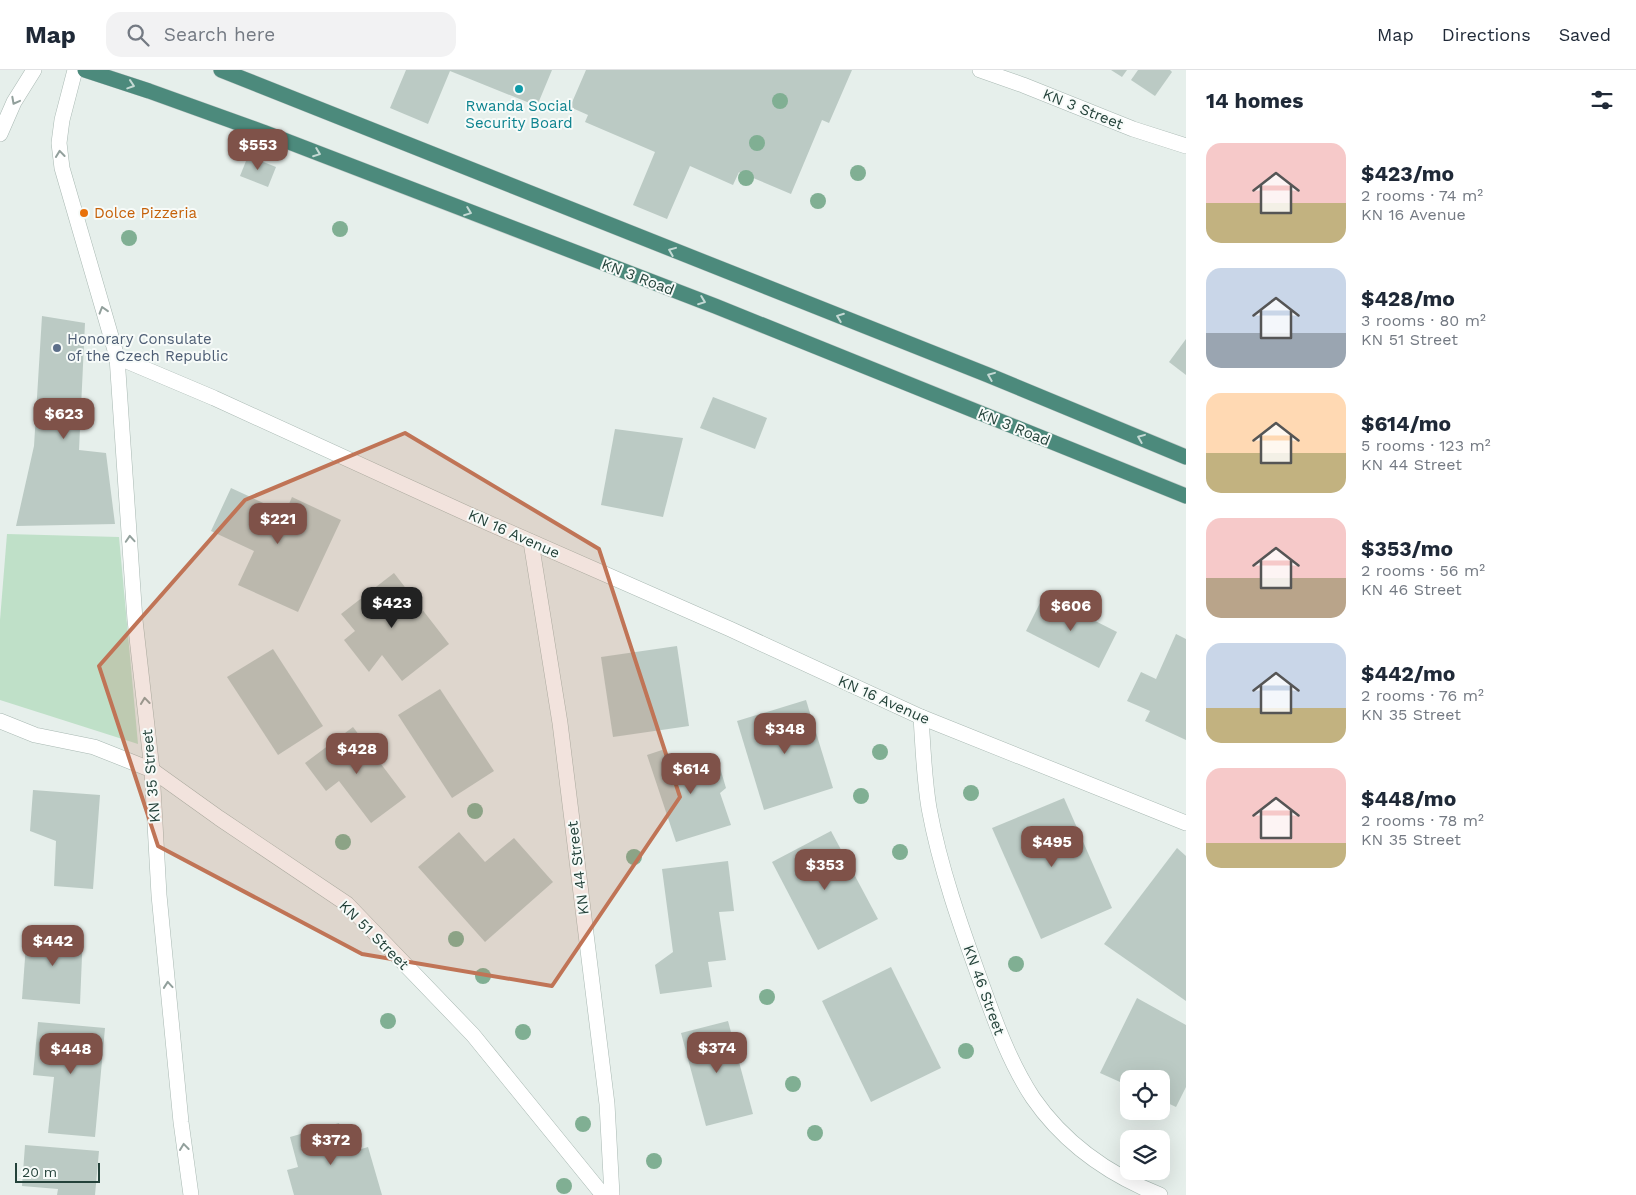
<!DOCTYPE html>
<html lang="en">
<head>
<meta charset="utf-8">
<style>
	:root { --surface:#fff; --page:#f2f2f3; --text:#1f2937; --muted:#747a83; --line:#e0e1e3; --accent:#7f5249 }
	body { margin:0; font-family:"Work Sans",sans-serif; background:var(--page); color:var(--text); height:100vh; display:flex; flex-direction:column; font-size:19px; white-space:nowrap }
	* { box-sizing:border-box; margin:0 }
	p { font-size:16px; color:var(--muted) }
	.icon { flex:none; width:28px; height:28px; fill:none; stroke:currentColor; stroke-width:2; stroke-linecap:round; stroke-linejoin:round }
	.map { position:relative; flex:1; overflow:hidden }
	.panel { display:flex; flex-direction:column; background:var(--surface); width:450px }
	.panel>* { flex:none }
	.buttons { position:absolute; left:1120px; top:1000px; display:grid; gap:10px }
	.buttons a { display:grid; place-items:center; width:50px; height:50px; border-radius:10px; background:var(--surface); box-shadow:0 5px 20px #0002; font-size:25px }
	.scale { position:absolute; left:15px; bottom:12px; width:85px; box-sizing:border-box; padding-left:5px; border:2px solid #24423a; border-top:0; font-size:14px; line-height:18px; white-space:nowrap; color:#24423a; -webkit-text-stroke:4px #f7fbf9; paint-order:stroke }
	.price { position:absolute; translate:-50% -42px; padding:0 11px; border-radius:10px; background:var(--accent); color:#fff; font-size:16px; line-height:32px; filter:drop-shadow(0 1px 2px #0008) }
	.price::after { content:''; position:absolute; left:50%; top:30px; width:15px; height:11px; margin-left:-8px; background:inherit; clip-path:polygon(0 0,100% 0,50% 100%) }
	.price.active { background:#222; color:#fff }
	ul { padding:0; list-style:none }
	li { display:flex; align-items:center; gap:15px; height:125px; padding:0 20px }
	li span { display:grid; place-items:center; flex:none; width:140px; height:100px; border-radius:15px; color:#555 }
	li>.icon { margin-inline-start:auto }
	span .icon { width:60px; height:60px; fill:#fffc; stroke-width:1 }
	li b { font-size:21px }
	h2 { display:flex; justify-content:space-between; align-items:center; height:60px; padding:0 20px; font-size:21px }
	header { display:flex; align-items:center; gap:30px; box-sizing:border-box; height:70px; padding:0 25px; background:var(--surface); border-bottom:1px solid var(--line) }
	header strong { font-size:24px }
	nav { display:flex; gap:28px; margin-inline-start:auto; font-size:18px }
	.search { width:350px; height:45px; background:var(--page); display:flex; align-items:center; gap:12px; box-sizing:border-box; padding:0 18px; border-radius:15px; color:var(--muted); font-size:19px }
	main { display:flex; flex:1; min-height:0 }
	.map>svg:first-child { display:block }
	.green { fill:#bfe0c8 }
	.building { fill:#bbcac4 }
	.lines { fill:none; stroke-linecap:round; stroke-linejoin:round }
	.minor-casing { stroke:#a8b8b2; stroke-width:16 }
	.trunk-casing { stroke:#c2cac8; stroke-width:16 }
	.minor { stroke:#fff; stroke-width:15 }
	.trunk { stroke:#4c8a7c; stroke-width:15 }
	.tree { fill:#80af93 }
	.oneway { stroke:#c4d9d4 }
	.oneway2 { stroke:#92a09c }
	.marked { fill:#c07456; fill-opacity:0.2; stroke:#c07456; stroke-width:4; stroke-linejoin:round }
	.culture-dot { fill:#0f9aa8; stroke:#f7fbf9; stroke-width:2 }
	.food-dot { fill:#e8710a; stroke:#f7fbf9; stroke-width:2 }
	.service-dot { fill:#5c6f8a; stroke:#f7fbf9; stroke-width:2 }
	.labels { text-anchor:middle; dominant-baseline:central; stroke-width:4; stroke-linejoin:round; paint-order:stroke }
	.culture-label { font-size:15px; fill:#0d838f; stroke:#f7fbf9 }
	.street-label { font-size:15px; fill:#24423a; stroke:#f7fbf9 }
	.food-label { font-size:15px; fill:#c56008; stroke:#f7fbf9; text-anchor:start }
	.service-label { font-size:15px; fill:#4e5e75; stroke:#f7fbf9; text-anchor:start }
</style>
</head>
<body>
<header>
<strong>Map</strong>
<div class="search"><svg class="icon" aria-label="search" viewBox="0 0 24 24"><circle cx="10" cy="10" r="6"/><path d="M15 15l6 6"/></svg>Search here</div>
<nav><a>Map</a><a>Directions</a><a>Saved</a></nav>
</header>
<main>
<div class="map">
<svg width="1186" height="1125" viewBox="0 0 1186 1125">
	<rect width="100%" height="100%" fill="#e6efeb"/>
	<path class="green" d="M 7,464 L 119,467 L 138,674 L 0,630 L 0,550 Z"/>
	<g class="building">
		<path d="M 406,0 L 552,0 L 537,36 L 450,1 L 428,54 L 390,38 Z"/>
		<path d="M 586,0 L 852,0 L 829,53 L 822,50 L 791,124 L 739,102 L 733,115 L 690,96 L 667,149 L 633,135 L 655,82 L 585,52 L 588,45 L 570,37 Z"/>
		<path d="M 1111,0 L 1127,0 L 1122,7 Z"/>
		<path d="M 1138,0 L 1170,0 L 1172,2 L 1155,26 L 1131,10 Z"/>
		<path d="M 248,86 L 276,97 L 268,117 L 240,106 Z"/>
		<path d="M 42,246 L 85,253 L 79,380 L 106,383 L 115,454 L 16,456 L 34,376 Z"/>
		<path d="M 1186,269 L 1186,305 L 1169,292 Z"/>
		<path d="M 713,327 L 767,348 L 755,379 L 700,358 Z"/>
		<path d="M 615,359 L 683,368 L 663,447 L 601,435 Z"/>
		<path d="M 231,418 L 285,443 L 292,427 L 341,450 L 298,542 L 238,515 L 254,481 L 211,461 Z"/>
		<path d="M 394,503 L 449,574 L 402,611 L 382,585 L 369,602 L 344,570 L 355,561 L 341,544 Z"/>
		<path d="M 1044,525 L 1117,562 L 1099,598 L 1026,561 Z"/>
		<path d="M 1176,564 L 1186,569 L 1186,670 L 1145,651 L 1150,641 L 1127,631 L 1141,602 L 1156,609 Z"/>
		<path d="M 677,576 L 689,656 L 613,667 L 601,587 Z"/>
		<path d="M 273,579 L 323,656 L 278,685 L 227,607 Z"/>
		<path d="M 440,619 L 494,701 L 452,728 L 398,645 Z"/>
		<path d="M 806,630 L 833,718 L 764,740 L 737,651 Z"/>
		<path d="M 353,657 L 406,727 L 371,753 L 339,711 L 326,721 L 305,693 Z"/>
		<path d="M 665,679 L 671,698 L 716,684 L 726,718 L 720,723 L 731,755 L 676,772 L 647,685 Z"/>
		<path d="M 33,720 L 100,725 L 93,819 L 54,816 L 56,771 L 30,761 Z"/>
		<path d="M 1064,728 L 1112,838 L 1041,869 L 992,758 Z"/>
		<path d="M 831,761 L 878,849 L 818,880 L 772,792 Z"/>
		<path d="M 459,762 L 485,792 L 514,768 L 553,812 L 485,872 L 418,797 Z"/>
		<path d="M 1177,778 L 1186,786 L 1186,931 L 1104,874 Z"/>
		<path d="M 728,791 L 734,841 L 719,842 L 726,890 L 708,892 L 712,917 L 660,924 L 655,895 L 673,882 L 662,799 Z"/>
		<path d="M 27,861 L 83,862 L 80,934 L 22,929 Z"/>
		<path d="M 891,897 L 941,998 L 871,1032 L 822,931 Z"/>
		<path d="M 1137,928 L 1186,955 L 1186,1017 L 1176,1037 L 1161,1030 L 1161,1009 L 1129,1009 L 1129,1016 L 1100,1003 Z"/>
		<path d="M 728,951 L 753,1044 L 706,1056 L 681,963 Z"/>
		<path d="M 38,952 L 105,958 L 95,1067 L 48,1063 L 54,1007 L 33,1005 Z"/>
		<path d="M 339,1053 L 348,1083 L 368,1077 L 382,1125 L 294,1125 L 287,1100 L 298,1097 L 290,1067 Z"/>
		<path d="M 25,1075 L 99,1081 L 95,1125 L 57,1125 L 58,1119 L 22,1116 Z"/>
	</g>
	<g class="lines">
		<g class="minor-casing">
			<g id="minor">
				<path d="M 75,0 L 62,50 L 59,73 L 62,98 L 117,287 L 135,550 L 152,700 L 159,825 L 181,1052 L 191,1125"/>
				<path d="M 980,0 L 1023,15 L 1133,59 L 1186,76"/>
				<path d="M 0,64 L 14,32 L 34,0"/>
				<path d="M 117,287 L 214,328 L 468,444 L 730,559 L 921,647 L 1186,753"/>
				<path d="M 531,472 L 560,653 L 607,1034 L 612,1125"/>
				<path d="M 921,647 C 923,677 924,708 929,738 C 940,798 961,857 982,915 C 996,954 1010,993 1033,1028 C 1064,1073 1110,1105 1160,1125"/>
				<path d="M 0,651 L 35,665 L 94,677 L 152,700 L 219,748 L 347,834 L 473,965 L 603,1125"/>
			</g>
		</g>
		<g class="trunk-casing">
			<g id="trunk">
				<path d="M 85,0 L 149,21 L 263,62 L 715,236 L 1186,426"/>
				<path d="M 221,0 L 988,305 L 1186,387"/>
			</g>
		</g>
		<use href="#minor" class="minor"/>
		<use href="#trunk" class="trunk"/>
	</g>
	<g class="tree">
		<circle cx="780" cy="31" r="8"/>
		<circle cx="757" cy="73" r="8"/>
		<circle cx="858" cy="103" r="8"/>
		<circle cx="746" cy="108" r="8"/>
		<circle cx="818" cy="131" r="8"/>
		<circle cx="340" cy="159" r="8"/>
		<circle cx="129" cy="168" r="8"/>
		<circle cx="880" cy="682" r="8"/>
		<circle cx="971" cy="723" r="8"/>
		<circle cx="861" cy="726" r="8"/>
		<circle cx="475" cy="741" r="8"/>
		<circle cx="343" cy="772" r="8"/>
		<circle cx="900" cy="782" r="8"/>
		<circle cx="634" cy="787" r="8"/>
		<circle cx="456" cy="869" r="8"/>
		<circle cx="1016" cy="894" r="8"/>
		<circle cx="483" cy="906" r="8"/>
		<circle cx="767" cy="927" r="8"/>
		<circle cx="388" cy="951" r="8"/>
		<circle cx="523" cy="962" r="8"/>
		<circle cx="966" cy="981" r="8"/>
		<circle cx="793" cy="1014" r="8"/>
		<circle cx="583" cy="1054" r="8"/>
		<circle cx="815" cy="1063" r="8"/>
		<circle cx="654" cy="1091" r="8"/>
		<circle cx="564" cy="1116" r="8"/>
	</g>
	<defs><path id="oneway-chevron" d="M-2-3.5L2.5 0L-2 3.5" fill="none" stroke-width="1.6" stroke-linecap="round" stroke-linejoin="round" transform="scale(1.25)"/></defs>
	<g class="oneway">
		<use href="#oneway-chevron" transform="translate(131 15) rotate(18)"/>
		<use href="#oneway-chevron" transform="translate(317 83) rotate(21)"/>
		<use href="#oneway-chevron" transform="translate(468 142) rotate(21)"/>
		<use href="#oneway-chevron" transform="translate(672 181) rotate(-158)"/>
		<use href="#oneway-chevron" transform="translate(702 231) rotate(21)"/>
		<use href="#oneway-chevron" transform="translate(840 247) rotate(-159)"/>
		<use href="#oneway-chevron" transform="translate(991 306) rotate(-158)"/>
		<use href="#oneway-chevron" transform="translate(1141 368) rotate(-158)"/>
	</g>
	<g class="oneway2">
		<use href="#oneway-chevron" transform="translate(15 31) rotate(118)"/>
		<use href="#oneway-chevron" transform="translate(60 84) rotate(-96)"/>
		<use href="#oneway-chevron" transform="translate(103 240) rotate(-107)"/>
		<use href="#oneway-chevron" transform="translate(130 469) rotate(-94)"/>
		<use href="#oneway-chevron" transform="translate(145 631) rotate(-96)"/>
		<use href="#oneway-chevron" transform="translate(168 915) rotate(-95)"/>
		<use href="#oneway-chevron" transform="translate(184 1077) rotate(-97)"/>
	</g>
	<path class="marked" d="M 405,363 L 599,479 L 680,727 L 552,916 L 362,884 L 158,776 L 99,596 L 245,430 Z"/>
	<circle class="culture-dot" cx="519" cy="19" r="5"/>
	<circle class="food-dot" cx="84" cy="143" r="5"/>
	<circle class="service-dot" cx="57" cy="278" r="5"/>
	<g class="labels">
		<g class="culture-label">
			<text x="519" y="36">Rwanda Social<tspan x="519" dy="17">Security Board</tspan></text>
		</g>
		<g class="street-label">
			<text transform="translate(1083 39) rotate(22)">KN 3 Street</text>
			<text transform="translate(638 207) rotate(21)">KN 3 Road</text>
			<text transform="translate(1014 357) rotate(22)">KN 3 Road</text>
			<text transform="translate(514 464) rotate(24)">KN 16 Avenue</text>
			<text transform="translate(884 630) rotate(24)">KN 16 Avenue</text>
			<text transform="translate(151 706) rotate(-95)">KN 35 Street</text>
			<text transform="translate(578 798) rotate(-97)">KN 44 Street</text>
			<text transform="translate(374 865) rotate(45)">KN 51 Street</text>
			<text transform="translate(984 920) rotate(70)">KN 46 Street</text>
		</g>
		<g class="food-label">
			<text x="94" y="143">Dolce Pizzeria</text>
		</g>
		<g class="service-label">
			<text x="67" y="269">Honorary Consulate<tspan x="67" dy="17">of the Czech Republic</tspan></text>
		</g>
	</g>
</svg>
<div class="buttons">
<a><svg class="icon" aria-label="locate" viewBox="0 0 24 24"><circle cx="12" cy="12" r="6"/><path d="M12 2v4M12 18v4M2 12h4M18 12h4"/></svg></a>
<a><svg class="icon" aria-label="layers" viewBox="0 0 24 24"><path d="M12 4l9 5-9 5-9-5zM3 14l9 5 9-5"/></svg></a>
</div>
<div class="scale">20 m</div>
<b class="price" style="left:258px;top:101px">$553</b>
<b class="price" style="left:64px;top:370px">$623</b>
<b class="price" style="left:278px;top:475px">$221</b>
<b class="price active" style="left:392px;top:559px">$423</b>
<b class="price" style="left:1071px;top:562px">$606</b>
<b class="price" style="left:785px;top:685px">$348</b>
<b class="price" style="left:357px;top:705px">$428</b>
<b class="price" style="left:691px;top:725px">$614</b>
<b class="price" style="left:1052px;top:798px">$495</b>
<b class="price" style="left:825px;top:821px">$353</b>
<b class="price" style="left:53px;top:897px">$442</b>
<b class="price" style="left:717px;top:1004px">$374</b>
<b class="price" style="left:71px;top:1005px">$448</b>
<b class="price" style="left:331px;top:1096px">$372</b>
</div>
<section class="panel">
<h2>14 homes<svg class="icon" aria-label="filters" viewBox="0 0 24 24"><path d="M4 7h16M4 17h16"/><circle cx="9" cy="7" r="2"/><circle cx="15" cy="17" r="2"/></svg></h2>
<ul>
<li><span style="background:linear-gradient(#f6c9c9 60%,#c2b280 0)"><svg class="icon" aria-label="home" viewBox="0 0 24 24"><path d="M3 11l9-7 9 7M6 9v11h12V9"/></svg></span><div><b>$423/mo</b><p>2 rooms · 74 m²</p><p>KN 16 Avenue</p></div></li>
<li><span style="background:linear-gradient(#c9d6e8 65%,#9aa5b1 0)"><svg class="icon" aria-label="home" viewBox="0 0 24 24"><path d="M3 11l9-7 9 7M6 9v11h12V9"/></svg></span><div><b>$428/mo</b><p>3 rooms · 80 m²</p><p>KN 51 Street</p></div></li>
<li><span style="background:linear-gradient(#ffd9b3 60%,#c2b280 0)"><svg class="icon" aria-label="home" viewBox="0 0 24 24"><path d="M3 11l9-7 9 7M6 9v11h12V9"/></svg></span><div><b>$614/mo</b><p>5 rooms · 123 m²</p><p>KN 44 Street</p></div></li>
<li><span style="background:linear-gradient(#f6c9c9 60%,#b9a48a 0)"><svg class="icon" aria-label="home" viewBox="0 0 24 24"><path d="M3 11l9-7 9 7M6 9v11h12V9"/></svg></span><div><b>$353/mo</b><p>2 rooms · 56 m²</p><p>KN 46 Street</p></div></li>
<li><span style="background:linear-gradient(#c9d6e8 65%,#c2b280 0)"><svg class="icon" aria-label="home" viewBox="0 0 24 24"><path d="M3 11l9-7 9 7M6 9v11h12V9"/></svg></span><div><b>$442/mo</b><p>2 rooms · 76 m²</p><p>KN 35 Street</p></div></li>
<li><span style="background:linear-gradient(#f6c9c9 75%,#c2b280 0)"><svg class="icon" aria-label="home" viewBox="0 0 24 24"><path d="M3 11l9-7 9 7M6 9v11h12V9"/></svg></span><div><b>$448/mo</b><p>2 rooms · 78 m²</p><p>KN 35 Street</p></div></li>
</ul>
</section>
</main>
</body>
</html>
